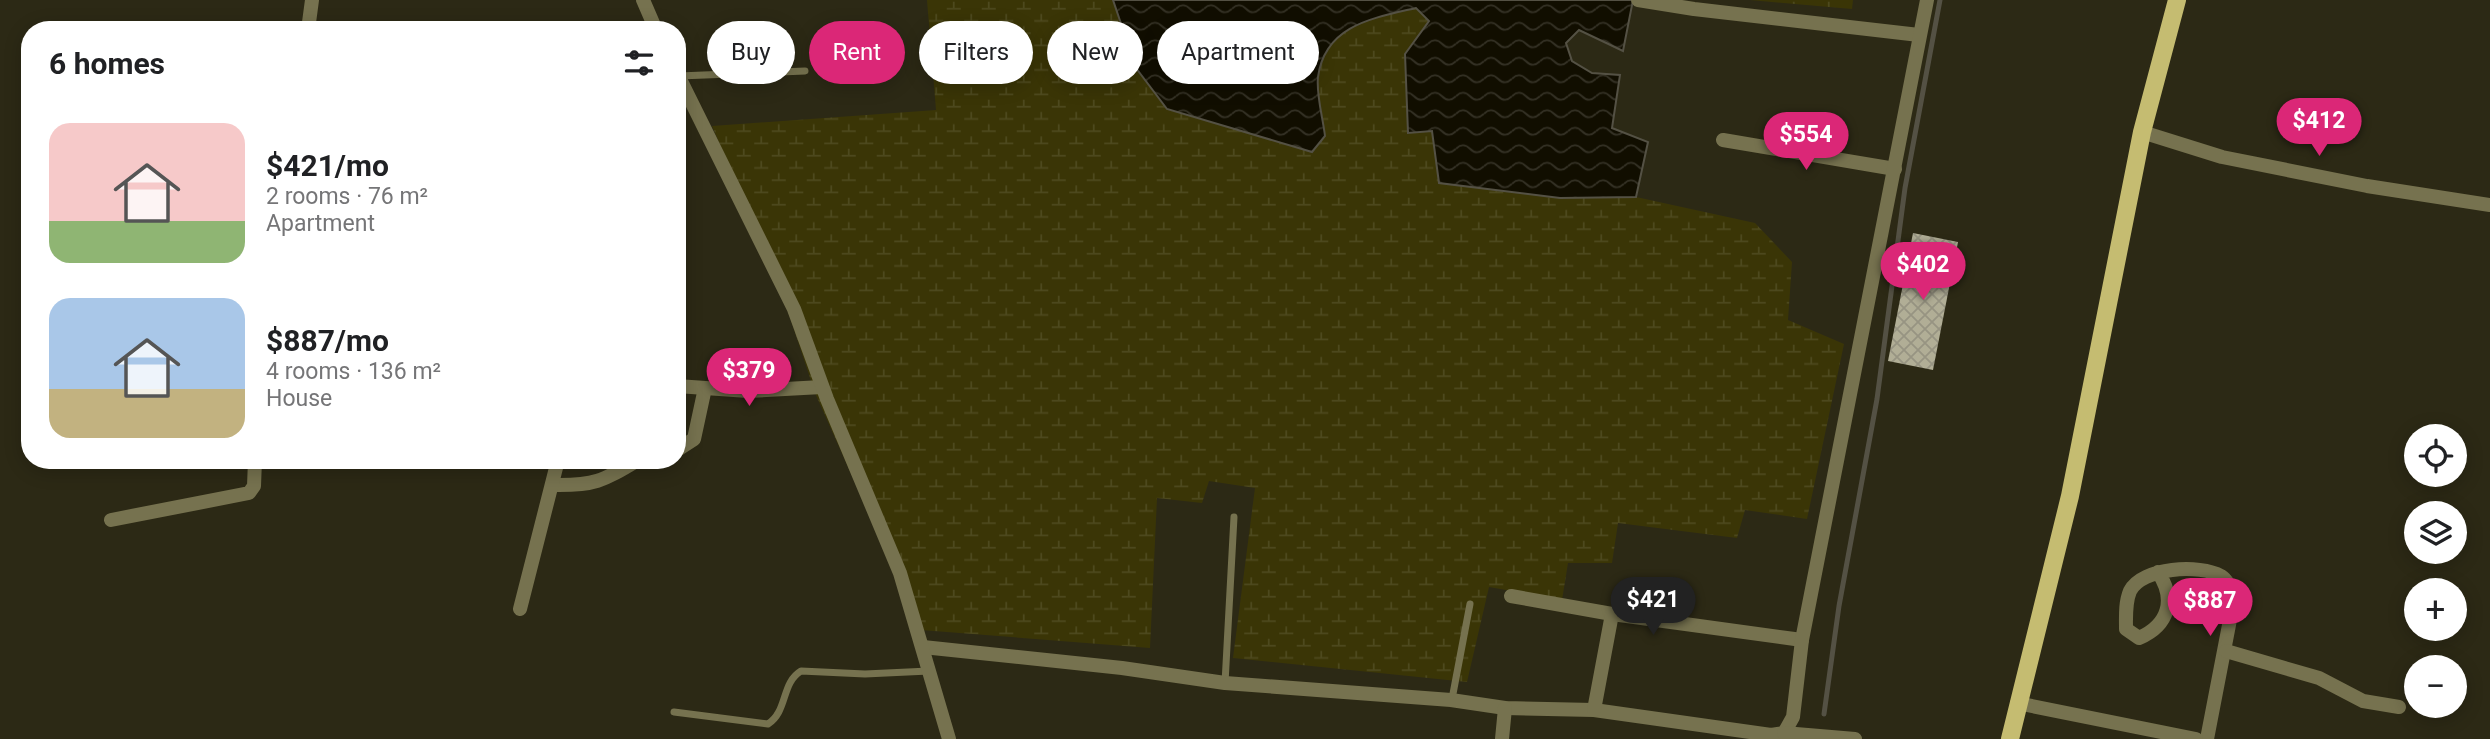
<!DOCTYPE html>
<html lang="en">
<head>
<meta charset="utf-8">
<style>
	:root { --surface:#fff; --page:#f2f2f2; --text:#202124; --muted:#757577; --accent:#db2777 }
	body { margin:0; font-family:Roboto,sans-serif; background:var(--page); color:var(--text); height:100vh; display:flex; flex-direction:column; font-size:26px; white-space:nowrap }
	* { box-sizing:border-box; margin:0 }
	p { font-size:23px; color:var(--muted) }
	.icon { flex:none; width:38px; height:38px; fill:none; stroke:currentColor; stroke-width:2; stroke-linecap:round; stroke-linejoin:round }
	.map { position:relative; flex:1; overflow:hidden }
	.drawer { position:absolute; left:21px; top:21px; width:665px; height:448px; display:flex; flex-direction:column; background:var(--surface); border-radius:28px; box-shadow:0 4px 18px #0003 }
	.drawer>* { flex:none }
	.guide { position:absolute; left:707px; top:21px; width:665px; height:63px; display:flex; gap:14px }
	.buttons { position:absolute; left:2404px; top:424px; display:grid; gap:14px }
	.buttons a { display:grid; place-items:center; width:63px; height:63px; border-radius:50%; background:var(--surface); box-shadow:0 4px 18px #0003; font-size:35px }
	.price { position:absolute; translate:-50% -60px; padding:0 16px; border-radius:24px; background:var(--accent); color:#fff; font-size:23px; line-height:46px; filter:drop-shadow(0 2px 4px #0008) }
	.price::after { content:''; position:absolute; left:50%; top:42px; width:21px; height:16px; margin-left:-10px; background:inherit; clip-path:polygon(0 0,100% 0,50% 100%) }
	.price.on { background:#222; color:#fff }
	ul { padding:0; list-style:none }
	li { display:flex; align-items:center; gap:21px; height:175px; padding:0 28px }
	li span { display:grid; place-items:center; flex:none; width:196px; height:140px; border-radius:21px; color:#555 }
	li>.icon { margin-inline-start:auto }
	span .icon { width:84px; height:84px; fill:#fffc; stroke-width:1 }
	li b { font-size:30px }
	h2 { display:flex; justify-content:space-between; align-items:center; height:84px; padding:0 28px; font-size:30px }
	.pill { padding:0 24px; border-radius:32px; background:var(--surface); box-shadow:0 4px 18px #0003; font-size:24px; line-height:63px }
	.pill.on { background:var(--accent); color:#fff }
	.map>svg:first-child { display:block }
	.wetland { fill:url(#wetland-marsh) }
	.water { fill:url(#water-waves); stroke:#545144; stroke-width:2 }
	.lines { fill:none; stroke-linecap:round; stroke-linejoin:round }
	.stream { stroke:#545144; stroke-width:5 }
	.building { fill:url(#building-cross-hatch) }
	.service { stroke:#76724f; stroke-width:7 }
	.minor { stroke:#76724f; stroke-width:14 }
	.tertiary { stroke:#76724f; stroke-width:14 }
	.primary { stroke:#c5bc71; stroke-width:18 }
</style>
</head>
<body>
<div class="map">
<svg width="2490" height="739" viewBox="0 0 2490 739">
	<defs>
		<pattern id="wetland-marsh" width="20" height="14" patternUnits="userSpaceOnUse" patternTransform="scale(1.75)"><rect width="20" height="14" fill="#3a3506"/><path d="M1 5h8M5 5V1M11 12h8M15 12V8" fill="none" stroke="#4d491e"/></pattern>
		<pattern id="water-waves" width="16" height="10" patternUnits="userSpaceOnUse" patternTransform="scale(1.75)"><rect width="16" height="10" fill="#110e00"/><path d="M0 5q4-4 8 0t8 0" fill="none" stroke="#343125"/></pattern>
		<pattern id="building-cross-hatch" width="8" height="8" patternUnits="userSpaceOnUse" patternTransform="scale(1.75)"><rect width="8" height="8" fill="#b1ae96"/><path d="M0 0l8 8M0 8l8-8" fill="none" stroke="#979482"/></pattern>
	</defs>
	<rect width="100%" height="100%" fill="#2c2915"/>
	<g class="wetland">
		<path d="M 927,0 L 1113,0 L 1167,109 L 1234,127 L 1325,136 C 1323,118 1316,95 1318,77 C 1325,25 1373,18 1416,8 L 1429,21 L 1409,132 L 1432,130 L 1560,198 L 1636,197 L 1755,223 L 1792,262 L 1788,320 L 1844,344 L 1807,519 L 1745,510 L 1737,538 L 1618,523 L 1612,563 L 1568,563 L 1562,600 L 1489,587 L 1467,682 L 1233,658 L 1255,488 L 1209,481 L 1202,503 L 1157,498 L 1150,648 L 921,630 L 815,393 L 774,269 L 712,126 L 936,110 Z"/>
		<path d="M 1750,0 L 1853,0 L 1852,9 Z"/>
	</g>
	<path class="water" d="M 1113,0 L 1633,0 L 1623,51 L 1579,30 L 1566,43 L 1572,61 L 1592,73 L 1620,75 L 1612,128 L 1648,142 L 1636,197 L 1560,198 L 1439,183 L 1432,131 L 1408,133 L 1405,54 L 1429,21 L 1416,8 C 1373,18 1325,25 1318,77 C 1316,95 1323,118 1325,136 L 1312,152 L 1167,109 L 1136,68 Z"/>
	<g class="lines">
		<path class="stream" d="M 1824,714 L 1839,606 L 1877,399 L 1905,188 L 1940,0"/>
	</g>
	<path class="building" d="M 1913,233 L 1958,242 L 1933,370 L 1888,361 Z"/>
	<g class="lines">
		<g class="service">
			<path d="M 679,76 L 805,71"/>
			<path d="M 1225,683 L 1234,517"/>
			<path d="M 1452,699 L 1470,604"/>
			<path d="M 674,712 L 768,724 C 788,711 781,683 801,671 L 865,674 L 929,671"/>
		</g>
		<g class="minor">
			<path d="M 1638,0 L 1694,9 L 1919,35"/>
			<path d="M 308,30 L 312,0"/>
			<path d="M 2142,132 L 2222,157 L 2367,186 L 2490,205"/>
			<path d="M 1723,140 L 1895,169"/>
			<path d="M 677,386 L 748,391 L 822,387"/>
			<path d="M 677,450 L 694,439 L 705,388"/>
			<path d="M 552,485 C 594,486 603,481 638,460"/>
			<path d="M 111,520 L 249,493 L 254,486 L 255,460"/>
			<path d="M 2158,572 C 2176,599 2169,625 2139,638 L 2126,629 C 2126,617 2125,603 2130,591 C 2142,567 2200,564 2221,576 C 2229,581 2232,591 2234,599 L 2207,739"/>
			<path d="M 1511,596 L 1612,614 L 1802,640"/>
			<path d="M 520,609 L 558,460"/>
			<path d="M 923,647 L 1122,668 L 1225,683 L 1451,700 L 1505,708 L 1594,710 L 1771,735 L 1784,733 L 1793,717 L 1802,640 L 1927,0"/>
			<path d="M 2226,651 L 2319,678 L 2363,701 L 2399,707"/>
			<path d="M 2017,703 L 2196,739"/>
			<path d="M 1594,710 L 1612,614"/>
			<path d="M 1784,733 L 1855,739"/>
			<path d="M 1502,739 L 1505,708"/>
		</g>
		<g class="tertiary">
			<path d="M 643,0 L 656,30"/>
			<path d="M 677,73 L 794,309 L 827,399 L 900,573 L 949,739"/>
		</g>
		<path class="primary" d="M 2010,739 L 2070,496 L 2142,132 L 2177,0"/>
	</g>
</svg>
<div class="buttons">
<a><svg class="icon" aria-label="locate" viewBox="0 0 24 24"><circle cx="12" cy="12" r="6"/><path d="M12 2v4M12 18v4M2 12h4M18 12h4"/></svg></a>
<a><svg class="icon" aria-label="layers" viewBox="0 0 24 24"><path d="M12 4l9 5-9 5-9-5zM3 14l9 5 9-5"/></svg></a>
<a>+</a>
<a>−</a>
</div>
<b class="price" style="left:2319px;top:158px">$412</b>
<b class="price" style="left:1806px;top:172px">$554</b>
<b class="price" style="left:1923px;top:302px">$402</b>
<b class="price" style="left:749px;top:408px">$379</b>
<b class="price on" style="left:1653px;top:637px">$421</b>
<b class="price" style="left:2210px;top:638px">$887</b>
<div class="guide">
<a class="pill">Buy</a>
<a class="pill on">Rent</a>
<a class="pill">Filters</a>
<a class="pill">New</a>
<a class="pill">Apartment</a>
</div>
<section class="drawer">
<h2>6 homes<svg class="icon" aria-label="filters" viewBox="0 0 24 24"><path d="M4 7h16M4 17h16"/><circle cx="9" cy="7" r="2"/><circle cx="15" cy="17" r="2"/></svg></h2>
<ul>
<li><span style="background:linear-gradient(#f6c9c9 70%,#8fb573 0)"><svg class="icon" aria-label="home" viewBox="0 0 24 24"><path d="M3 11l9-7 9 7M6 9v11h12V9"/></svg></span><div><b>$421/mo</b><p>2 rooms · 76 m²</p><p>Apartment</p></div></li>
<li><span style="background:linear-gradient(#a9c7e8 65%,#c2b280 0)"><svg class="icon" aria-label="home" viewBox="0 0 24 24"><path d="M3 11l9-7 9 7M6 9v11h12V9"/></svg></span><div><b>$887/mo</b><p>4 rooms · 136 m²</p><p>House</p></div></li>
</ul>
</section>
</div>
</body>
</html>
